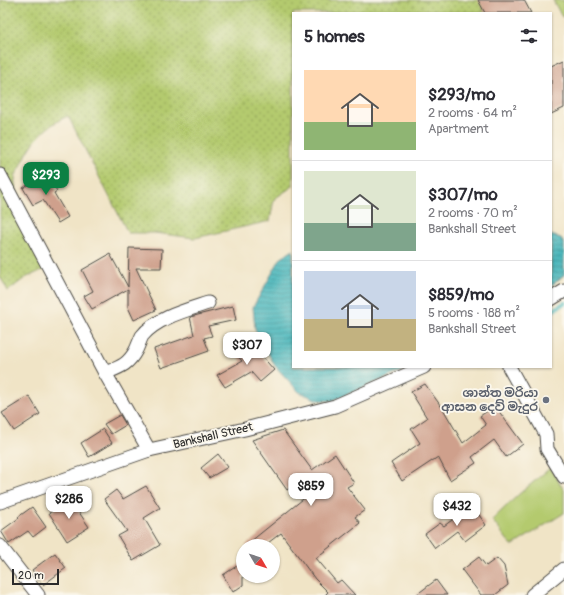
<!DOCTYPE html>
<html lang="en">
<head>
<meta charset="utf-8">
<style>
	:root { --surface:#fff; --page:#f2f2f3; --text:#2b2b33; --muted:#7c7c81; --line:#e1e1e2; --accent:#0b8043 }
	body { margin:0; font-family:Pangolin,"Noto Sans Sinhala",sans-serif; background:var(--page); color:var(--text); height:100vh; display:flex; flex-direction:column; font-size:15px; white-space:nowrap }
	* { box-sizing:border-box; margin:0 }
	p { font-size:13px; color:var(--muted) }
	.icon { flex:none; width:22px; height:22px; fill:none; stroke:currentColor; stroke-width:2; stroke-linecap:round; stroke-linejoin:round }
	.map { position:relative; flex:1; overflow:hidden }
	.details { position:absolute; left:292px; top:12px; width:260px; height:356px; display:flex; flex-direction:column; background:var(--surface); border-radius:0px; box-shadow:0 1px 3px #0004 }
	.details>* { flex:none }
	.needle { width:26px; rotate:129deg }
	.tools { position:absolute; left:236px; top:539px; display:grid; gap:8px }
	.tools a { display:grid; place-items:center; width:44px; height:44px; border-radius:50%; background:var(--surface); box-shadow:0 1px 3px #0004; font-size:20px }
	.scale { position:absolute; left:12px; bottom:10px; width:47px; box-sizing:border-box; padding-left:4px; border:2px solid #2b2b2b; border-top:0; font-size:11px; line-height:14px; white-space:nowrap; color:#2b2b2b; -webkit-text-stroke:3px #fbf7ec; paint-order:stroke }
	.price { position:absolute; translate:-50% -34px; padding:0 9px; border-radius:8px; background:#fff; color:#222; font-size:13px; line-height:26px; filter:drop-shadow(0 1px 2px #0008) }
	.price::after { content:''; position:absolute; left:50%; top:24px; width:12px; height:9px; margin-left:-6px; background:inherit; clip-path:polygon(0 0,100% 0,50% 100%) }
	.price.selected { background:var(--accent); color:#fff }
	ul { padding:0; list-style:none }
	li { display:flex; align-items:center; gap:12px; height:100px; padding:0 12px }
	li+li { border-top:1px solid var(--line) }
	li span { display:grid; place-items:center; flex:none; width:112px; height:80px; border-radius:0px; color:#555 }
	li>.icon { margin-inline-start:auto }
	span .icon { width:48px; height:48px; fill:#fffc; stroke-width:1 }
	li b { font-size:17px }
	h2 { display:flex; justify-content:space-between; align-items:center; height:48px; padding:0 12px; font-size:17px }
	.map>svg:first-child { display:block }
	.grass { fill:#b4ca6e; stroke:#707a4c }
	.park { fill:url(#park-dots); stroke:#707a4c }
	.water { fill:url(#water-rules); stroke:#377072 }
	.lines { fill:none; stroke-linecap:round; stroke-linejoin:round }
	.stream { stroke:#43b4b9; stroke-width:4.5 }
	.building { fill:#cfa08c }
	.minor-casing { stroke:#494742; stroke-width:15 }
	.minor { stroke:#fff; stroke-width:13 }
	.worship-dot { fill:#6b7280; stroke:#fbf7ec; stroke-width:1.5 }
	.labels { text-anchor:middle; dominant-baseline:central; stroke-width:3.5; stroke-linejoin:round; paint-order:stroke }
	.worship-label { font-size:12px; font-weight:bold; fill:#5b616d; stroke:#fbf7ec; text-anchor:end }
	.street-label { font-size:12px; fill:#2b2b2b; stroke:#fbf7ec }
</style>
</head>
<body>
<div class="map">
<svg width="564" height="595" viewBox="0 0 564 595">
	<defs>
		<pattern id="park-dots" width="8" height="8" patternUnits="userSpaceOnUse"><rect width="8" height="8" fill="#b4ca6e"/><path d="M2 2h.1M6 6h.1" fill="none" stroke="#93a45b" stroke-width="1.8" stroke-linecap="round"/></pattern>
		<pattern id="water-rules" width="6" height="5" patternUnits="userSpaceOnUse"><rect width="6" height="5" fill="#43b4b9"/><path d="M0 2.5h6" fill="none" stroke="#389397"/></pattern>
	</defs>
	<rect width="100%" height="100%" fill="#fbf7ec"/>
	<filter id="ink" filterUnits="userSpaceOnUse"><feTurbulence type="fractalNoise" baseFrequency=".025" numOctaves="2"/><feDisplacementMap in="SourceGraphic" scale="8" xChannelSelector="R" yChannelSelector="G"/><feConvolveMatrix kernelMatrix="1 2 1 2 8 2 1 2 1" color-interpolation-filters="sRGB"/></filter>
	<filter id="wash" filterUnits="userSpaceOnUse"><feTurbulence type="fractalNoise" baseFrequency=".012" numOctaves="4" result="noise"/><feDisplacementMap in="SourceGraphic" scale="16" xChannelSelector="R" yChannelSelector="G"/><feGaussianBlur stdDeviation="0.9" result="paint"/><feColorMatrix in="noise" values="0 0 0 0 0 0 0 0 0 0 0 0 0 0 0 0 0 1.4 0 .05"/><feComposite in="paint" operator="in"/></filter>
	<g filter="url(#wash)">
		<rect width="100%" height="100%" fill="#f0e4c6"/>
		<g class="grass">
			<path d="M 553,0 L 564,0 L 564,16 L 562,17 Z"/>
			<path d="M 550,468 L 564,490 L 564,513 L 512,546 L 492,520 L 518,495 Z"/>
		</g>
		<path class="park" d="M 0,0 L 479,0 L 485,13 L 293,13 L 293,186 L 274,199 L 270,221 L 195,238 L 154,233 L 128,233 L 68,116 C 43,127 31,143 20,168 C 18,171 15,175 15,179 C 12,189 40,255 45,269 L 25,278 L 8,291 L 0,276 Z"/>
		<g class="water">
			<path d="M 551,235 L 561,238 L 564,245 L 564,275 L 551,286 Z"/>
			<path d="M 293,250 L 293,367 L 412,367 L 332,401 L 318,400 L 299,392 L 275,366 L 255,329 L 253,307 L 280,259 Z"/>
		</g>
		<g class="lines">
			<path class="stream" d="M 551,312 L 564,303"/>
		</g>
		<g id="blocks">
			<g class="building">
				<path d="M 478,0 L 524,0 L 531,13 L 485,13 Z"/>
				<path d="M 564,60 L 564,108 L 551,114 L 551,66 Z"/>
				<path d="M 46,173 L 57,191 L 54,193 L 68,217 L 58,223 L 43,200 L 33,205 L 23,188 Z"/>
				<path d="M 129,248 L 162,249 L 161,268 L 136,268 L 156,310 L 134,320 L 128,307 L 128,289 L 92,309 L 84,296 L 93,291 L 82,270 L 110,254 L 128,287 Z"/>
				<path d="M 233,306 L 236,320 L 208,326 L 212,336 L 204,338 L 209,351 L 161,368 L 154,349 L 194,335 L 190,317 Z"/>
				<path d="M 248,340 L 274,370 L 260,382 L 251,372 L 225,387 L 217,375 L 242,361 L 234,352 Z"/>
				<path d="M 425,384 L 443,409 L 463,443 L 486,425 L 480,416 L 495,406 L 523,444 L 506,457 L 494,440 L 472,457 L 476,463 L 450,480 L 438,457 L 402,481 L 391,463 L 420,443 L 411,429 L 427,418 L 411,392 Z"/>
				<path d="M 29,396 L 40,414 L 14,431 L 2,413 Z"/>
				<path d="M 120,415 L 126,425 L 111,434 L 104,424 Z"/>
				<path d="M 103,429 L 112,443 L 89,457 L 81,443 Z"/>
				<path d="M 283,430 L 312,470 L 335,454 L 354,483 L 347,487 L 365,510 L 355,517 L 360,523 L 316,558 L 337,583 L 341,580 L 355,595 L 325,595 L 328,592 L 315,579 L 281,533 L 264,546 L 245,546 L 313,491 L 304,479 L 287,490 L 252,440 Z"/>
				<path d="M 218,454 L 228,467 L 209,478 L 201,468 Z"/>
				<path d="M 146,486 L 160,508 L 144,518 L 160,545 L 133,561 L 118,536 L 127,531 L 104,499 L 116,490 L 123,499 Z"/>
				<path d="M 70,499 L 89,527 L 67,541 L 49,513 Z"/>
				<path d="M 472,505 L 486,525 L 465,541 L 457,531 L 435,548 L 425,534 L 440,523 L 444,526 Z"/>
				<path d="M 32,507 L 46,527 L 33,537 L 28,531 L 9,544 L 1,531 L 19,518 L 18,517 Z"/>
				<path d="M 55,553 L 66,568 L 43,585 L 32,570 Z"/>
				<path d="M 479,557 L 486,566 L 497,558 L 504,566 L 508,585 L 495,595 L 481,595 L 462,570 Z"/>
				<path d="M 243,562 L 243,585 L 233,592 L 223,575 Z"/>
				<path d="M 436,580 L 447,595 L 416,595 Z"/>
			</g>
		</g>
	</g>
	<g filter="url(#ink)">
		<use href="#blocks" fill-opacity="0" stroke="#494742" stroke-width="1"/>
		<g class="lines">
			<g class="minor-casing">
				<g id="minor">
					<path d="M 0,175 L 105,373 L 149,450"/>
					<path d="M 551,299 L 564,291"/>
					<path d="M 509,367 L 546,434 L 547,449 L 564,477"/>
					<path d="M 105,373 C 120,367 128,365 136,350 C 138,346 140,340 142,336 C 156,318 187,310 208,303"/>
					<path d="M 0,502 L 149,450 L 245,429 L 335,406 L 424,367"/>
					<path d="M 0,546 L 38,595"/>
					<path d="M 532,595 L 564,569"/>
				</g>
			</g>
			<use href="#minor" class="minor"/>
		</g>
	</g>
	<circle class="worship-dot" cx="546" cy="400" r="4"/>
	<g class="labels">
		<g class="worship-label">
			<text x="538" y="393">ශාන්ත මරියා<tspan x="538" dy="14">ආසන දෙව් මැදුර</tspan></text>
		</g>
		<g class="street-label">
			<text transform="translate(213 436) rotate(-13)">Bankshall Street</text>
		</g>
	</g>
</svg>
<div class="tools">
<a><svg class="needle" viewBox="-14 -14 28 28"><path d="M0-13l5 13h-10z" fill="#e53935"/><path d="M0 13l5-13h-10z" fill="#7c7c81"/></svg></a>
</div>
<div class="scale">20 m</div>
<b class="price selected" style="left:46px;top:196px">$293</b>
<b class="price" style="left:247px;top:366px">$307</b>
<b class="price" style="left:311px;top:507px">$859</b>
<b class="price" style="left:69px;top:520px">$286</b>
<b class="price" style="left:457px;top:527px">$432</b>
<section class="details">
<h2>5 homes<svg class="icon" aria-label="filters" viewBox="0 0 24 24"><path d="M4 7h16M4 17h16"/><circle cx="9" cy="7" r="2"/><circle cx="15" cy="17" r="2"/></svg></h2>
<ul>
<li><span style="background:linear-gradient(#ffd9b3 65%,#8fb573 0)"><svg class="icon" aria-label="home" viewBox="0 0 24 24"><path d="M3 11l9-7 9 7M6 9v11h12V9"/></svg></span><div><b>$293/mo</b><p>2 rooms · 64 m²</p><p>Apartment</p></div></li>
<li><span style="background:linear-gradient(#dfe7d0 65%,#7fa58c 0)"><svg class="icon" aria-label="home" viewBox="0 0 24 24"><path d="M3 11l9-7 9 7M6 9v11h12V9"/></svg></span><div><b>$307/mo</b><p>2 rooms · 70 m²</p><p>Bankshall Street</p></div></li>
<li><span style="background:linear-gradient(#c9d6e8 60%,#c2b280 0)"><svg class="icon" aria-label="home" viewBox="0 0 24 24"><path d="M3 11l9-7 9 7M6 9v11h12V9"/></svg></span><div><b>$859/mo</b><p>5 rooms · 188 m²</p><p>Bankshall Street</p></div></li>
</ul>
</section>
</div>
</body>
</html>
